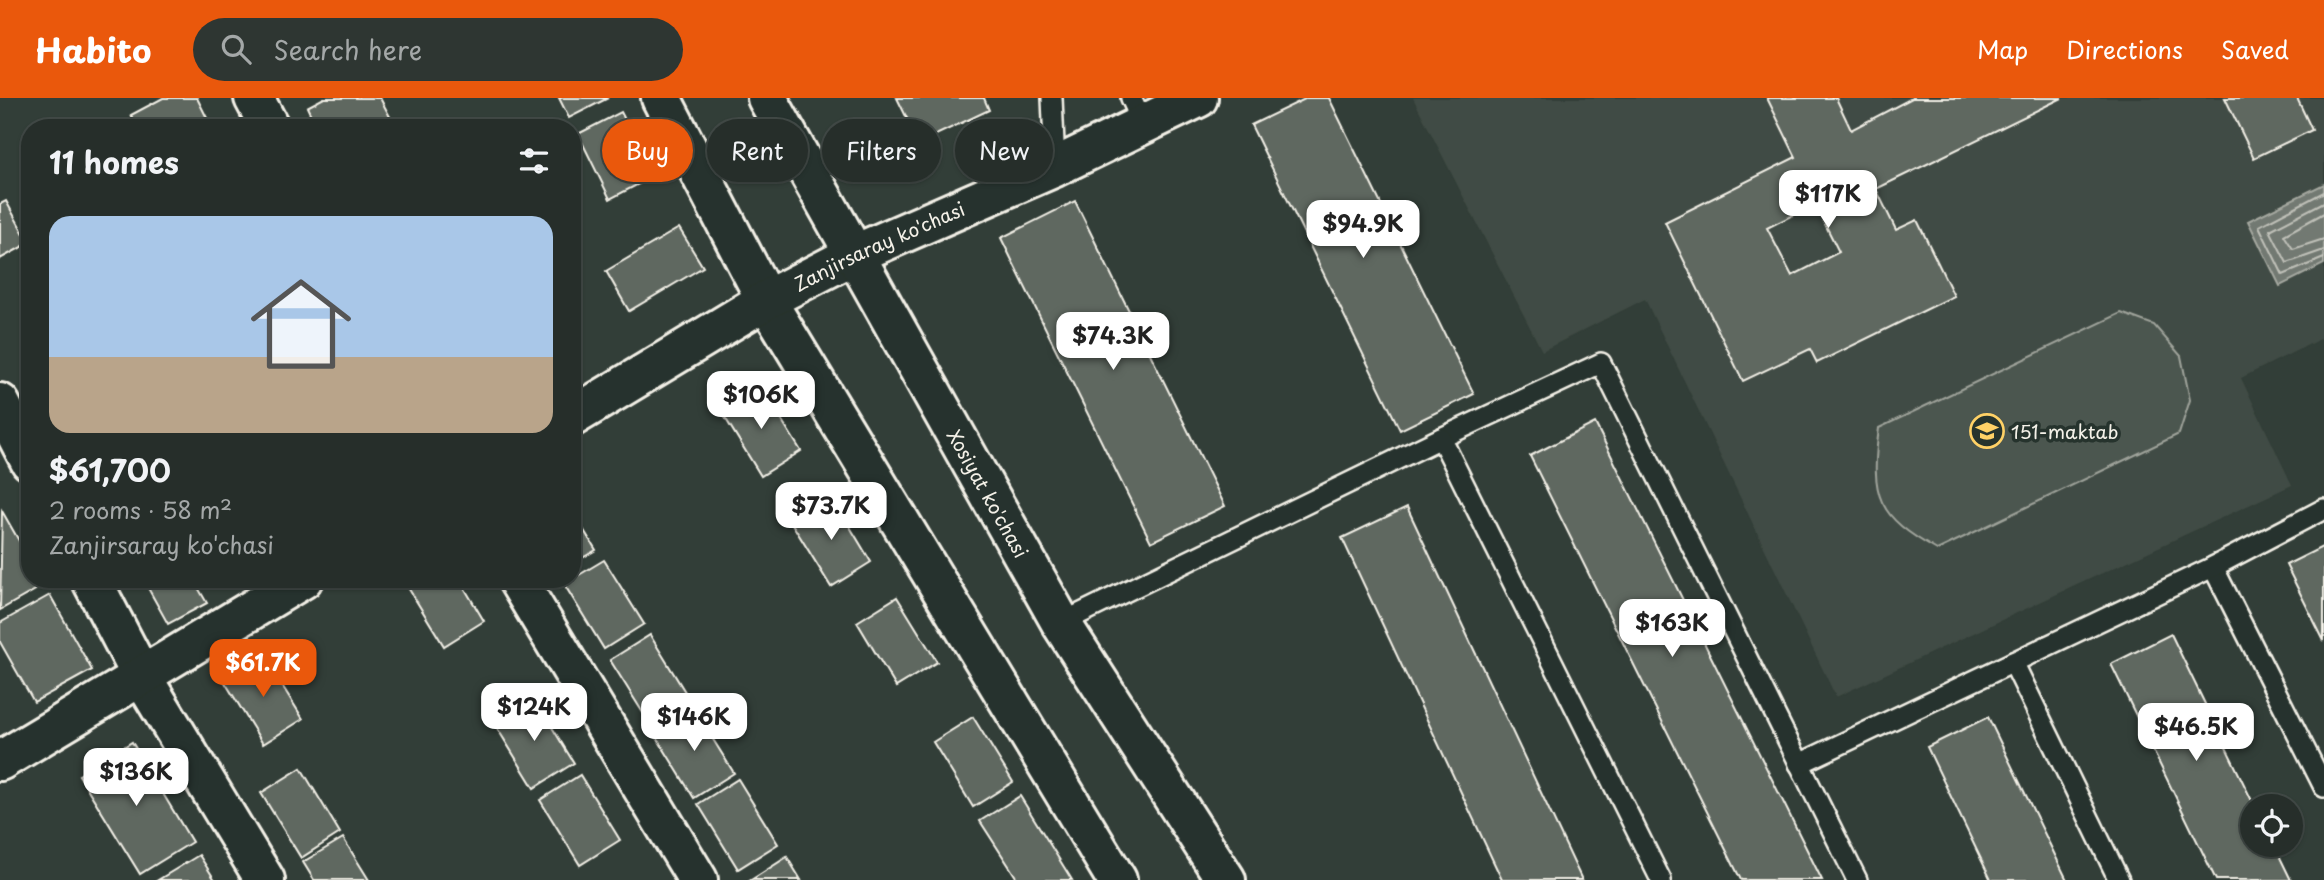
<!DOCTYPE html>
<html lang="en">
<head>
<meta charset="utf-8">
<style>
	:root { --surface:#262e2a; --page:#2e3632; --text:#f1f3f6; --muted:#a4a8a8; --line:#424a47; --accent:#ea580c }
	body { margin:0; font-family:"Playpen Sans",sans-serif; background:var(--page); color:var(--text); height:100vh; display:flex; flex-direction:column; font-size:26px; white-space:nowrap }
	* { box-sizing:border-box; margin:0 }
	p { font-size:23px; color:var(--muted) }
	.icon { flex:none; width:38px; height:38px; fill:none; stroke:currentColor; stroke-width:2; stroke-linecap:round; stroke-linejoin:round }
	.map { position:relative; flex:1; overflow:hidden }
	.drawer { position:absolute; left:21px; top:21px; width:560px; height:469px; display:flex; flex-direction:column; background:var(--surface); border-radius:28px; box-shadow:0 2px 5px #0004,0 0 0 2px var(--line) }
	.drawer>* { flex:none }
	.hud { position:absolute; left:602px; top:21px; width:665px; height:63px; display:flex; gap:14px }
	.controls { position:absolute; left:2240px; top:696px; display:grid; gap:14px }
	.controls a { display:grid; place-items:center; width:63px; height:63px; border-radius:50%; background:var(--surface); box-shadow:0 2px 5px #0004,0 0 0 2px var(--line); font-size:35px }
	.price { position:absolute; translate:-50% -60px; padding:0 16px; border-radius:14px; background:#fff; color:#222; font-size:23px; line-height:46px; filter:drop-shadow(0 2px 4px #0008) }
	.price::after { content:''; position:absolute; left:50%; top:42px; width:21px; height:16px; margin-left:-10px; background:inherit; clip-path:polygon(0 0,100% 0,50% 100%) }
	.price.selected { background:var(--accent); color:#fff }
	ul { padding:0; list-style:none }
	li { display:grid; align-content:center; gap:14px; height:371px; padding:0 28px }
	li span { display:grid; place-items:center; height:217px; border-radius:21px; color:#555 }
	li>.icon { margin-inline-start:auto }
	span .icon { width:126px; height:126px; fill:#fffc; stroke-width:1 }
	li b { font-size:30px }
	h2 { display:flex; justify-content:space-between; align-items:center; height:84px; padding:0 28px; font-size:30px }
	.pill { padding:0 24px; border-radius:32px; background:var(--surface); box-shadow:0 2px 5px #0004,0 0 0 2px var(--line); font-size:24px; line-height:63px }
	.pill.selected { background:var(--accent); color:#fff }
	header { display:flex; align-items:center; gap:42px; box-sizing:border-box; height:98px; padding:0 35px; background:var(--accent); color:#fff }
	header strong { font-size:33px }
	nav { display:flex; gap:38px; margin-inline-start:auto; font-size:24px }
	.search { width:490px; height:63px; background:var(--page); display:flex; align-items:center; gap:18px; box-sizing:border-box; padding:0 24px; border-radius:38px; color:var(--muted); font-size:26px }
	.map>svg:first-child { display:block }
	.built { fill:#404b44 }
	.green { fill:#4c564f; stroke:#a0a49c; stroke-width:2 }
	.water { fill:#727972; stroke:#a6a9a1; stroke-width:2 }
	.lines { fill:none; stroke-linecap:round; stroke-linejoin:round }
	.shore { stroke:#c0c1b9; stroke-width:2 }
	.building { fill:#5f6861; stroke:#f4f1e8; stroke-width:2; fill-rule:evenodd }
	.service-casing { stroke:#f4f1e8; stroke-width:24 }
	.minor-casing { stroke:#f4f1e8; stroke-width:44 }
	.secondary-casing { stroke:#f4f1e8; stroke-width:44 }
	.service { stroke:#26332d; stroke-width:19 }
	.minor { stroke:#26332d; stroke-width:38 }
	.secondary { stroke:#26332d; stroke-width:38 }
	.labels { text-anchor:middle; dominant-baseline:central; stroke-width:7; stroke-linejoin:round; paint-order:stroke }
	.street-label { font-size:19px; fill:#f4f1e8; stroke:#26332d }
	.poi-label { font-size:19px; fill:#f4f1e8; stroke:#26332d; text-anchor:start }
</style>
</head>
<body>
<header>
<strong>Habito</strong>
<div class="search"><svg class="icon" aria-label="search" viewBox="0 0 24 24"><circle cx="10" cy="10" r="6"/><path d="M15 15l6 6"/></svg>Search here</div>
<nav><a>Map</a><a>Directions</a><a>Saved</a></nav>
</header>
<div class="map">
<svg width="2324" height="782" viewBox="0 0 2324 782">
	<rect width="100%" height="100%" fill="#323e38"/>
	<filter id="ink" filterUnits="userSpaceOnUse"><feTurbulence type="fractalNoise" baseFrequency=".0143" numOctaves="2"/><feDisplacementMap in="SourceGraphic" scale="14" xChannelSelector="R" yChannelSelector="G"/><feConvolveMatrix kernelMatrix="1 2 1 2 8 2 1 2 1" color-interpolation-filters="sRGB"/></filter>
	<g filter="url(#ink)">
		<path class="built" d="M 1413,0 L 2324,0 L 2324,239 L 2241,280 L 2292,387 L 1836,599 L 1645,201 L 1542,253 Z"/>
		<path class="green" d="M 2121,215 L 2154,227 L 2181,258 L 2190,302 L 2179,336 L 1937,452 C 1877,418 1870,399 1879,330 Z"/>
		<path class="water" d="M 2324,86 L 2324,166 L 2280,188 L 2248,123 Z"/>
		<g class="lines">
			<g class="shore">
				<path d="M 2324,94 L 2259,128 L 2283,177 L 2324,160"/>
				<path d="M 2324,104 L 2270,132 L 2287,165 L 2324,152"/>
				<path d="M 2324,115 L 2284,137 L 2293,151 L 2324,141"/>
			</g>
		</g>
		<g class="building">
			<path d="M 163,0 L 197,0 L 212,30 L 137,30 L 131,17 Z"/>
			<path d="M 324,0 L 380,0 L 396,30 L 317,30 L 307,9 Z"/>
			<path d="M 559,0 L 608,0 L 569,20 Z"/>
			<path d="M 897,0 L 984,0 L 989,12 L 919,45 Z"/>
			<path d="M 1307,0 L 1329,0 L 1474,296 L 1400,332 L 1251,27 Z"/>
			<path d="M 1767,0 L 1836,0 L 1851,32 L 1912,0 L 2062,0 L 1876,91 L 1896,132 L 1917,122 L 1954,198 L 1817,265 L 1810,251 L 1743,283 L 1665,124 L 1796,59 ZM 1815,106 L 1839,154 L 1792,178 L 1767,130 Z"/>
			<path d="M 2225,0 L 2297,0 L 2312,32 L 2254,60 Z"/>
			<path d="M 621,14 L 654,78 L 610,101 L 578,36 Z"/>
			<path d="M 6,103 L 29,145 L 0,161 L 0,106 Z"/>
			<path d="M 1075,103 L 1225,408 L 1151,444 L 1001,140 Z"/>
			<path d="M 679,130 L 703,169 L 629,213 L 606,173 Z"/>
			<path d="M 761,289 L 801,353 L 761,378 L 721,313 Z"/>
			<path d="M 1595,325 L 1822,782 L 1741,782 L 1530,358 Z"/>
			<path d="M 832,399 L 871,464 L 831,489 L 791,424 Z"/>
			<path d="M 1407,409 L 1582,782 L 1502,782 L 1342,440 Z"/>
			<path d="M 2,413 L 30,462 L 30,481 L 41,481 L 44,487 L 0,512 Z"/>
			<path d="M 572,413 L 596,452 L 572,466 Z"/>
			<path d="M 2324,448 L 2324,543 L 2286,467 Z"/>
			<path d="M 604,462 L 644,526 L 604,551 L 564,486 Z"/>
			<path d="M 143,481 L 193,481 L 207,505 L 168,526 Z"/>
			<path d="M 407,481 L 459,481 L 484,523 L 444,548 L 404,483 Z"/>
			<path d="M 50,497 L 92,572 L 34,604 L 0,544 L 0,525 Z"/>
			<path d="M 897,499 L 937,564 L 896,589 L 857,524 Z"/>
			<path d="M 2171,536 L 2255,709 L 2252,709 L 2252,747 L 2274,747 L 2291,782 L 2216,782 L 2111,566 Z"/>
			<path d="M 650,537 L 690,602 L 650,626 L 610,562 Z"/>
			<path d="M 263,557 L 303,621 L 263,646 L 223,581 Z"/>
			<path d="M 534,600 L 574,665 L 534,690 L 494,625 Z"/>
			<path d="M 694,611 L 734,675 L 694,700 L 654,635 Z"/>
			<path d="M 973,619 L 1013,684 L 973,709 L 933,644 Z"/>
			<path d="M 1988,619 L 2067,782 L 1991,782 L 1927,649 Z"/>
			<path d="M 132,644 L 192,744 L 140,776 L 79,677 Z"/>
			<path d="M 301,670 L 340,735 L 301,760 L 261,695 Z"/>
			<path d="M 580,677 L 620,742 L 580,767 L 540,702 Z"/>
			<path d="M 738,681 L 778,746 L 738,771 L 698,706 Z"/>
			<path d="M 1020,698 L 1072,782 L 1018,782 L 980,723 Z"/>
			<path d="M 343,740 L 369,782 L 314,782 L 303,764 Z"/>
			<path d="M 199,757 L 215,782 L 158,782 Z"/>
			<path d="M 787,759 L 801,782 L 751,782 Z"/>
		</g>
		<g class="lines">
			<g class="service-casing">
				<g id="service">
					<path d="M 1052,0 L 1055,69"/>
					<path d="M 1131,0 L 1143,26"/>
					<path d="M 1441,340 L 1601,265 L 1857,782"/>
					<path d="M 2213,469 L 2324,689"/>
					<path d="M 1061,525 L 1441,340 L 1661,782"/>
					<path d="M 2013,564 L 2119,782"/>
					<path d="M 1799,666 L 2213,469 L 2324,411"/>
				</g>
			</g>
			<g class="minor-casing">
				<g id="minor">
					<path d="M 254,0 L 270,30"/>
					<path d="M 661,0 L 766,202 L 1117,782"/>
					<path d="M 0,305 L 30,363"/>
					<path id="s1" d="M 572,319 L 766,202 L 853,157 L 1055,69 L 1198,0"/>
					<path d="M 91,481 L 142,579 L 265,782"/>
					<path d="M 517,481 L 698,782"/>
					<path d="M 0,663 L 303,481"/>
				</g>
			</g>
			<g class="secondary-casing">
				<g id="secondary">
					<path id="s2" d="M 767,0 L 1061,525 L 1226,782"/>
				</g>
			</g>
			<use href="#service" class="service"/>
			<use href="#minor" class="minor"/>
			<use href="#secondary" class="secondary"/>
		</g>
	</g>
	<defs>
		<g id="school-ring" transform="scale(1.75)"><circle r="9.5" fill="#26332d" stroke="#ffd166" stroke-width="1.5"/><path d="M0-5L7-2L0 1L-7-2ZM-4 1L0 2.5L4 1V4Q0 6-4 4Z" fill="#ffd166"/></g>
	</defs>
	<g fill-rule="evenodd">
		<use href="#school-ring" x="1987" y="333"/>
	</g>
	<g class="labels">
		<g class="street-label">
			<text stroke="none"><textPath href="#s1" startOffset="352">Zanjirsaray ko'chasi</textPath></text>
			<text stroke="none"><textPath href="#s2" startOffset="453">Xosiyat ko'chasi</textPath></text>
		</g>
		<g class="poi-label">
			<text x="2011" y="333">151-maktab</text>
		</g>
	</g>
</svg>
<div class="controls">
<a><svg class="icon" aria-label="locate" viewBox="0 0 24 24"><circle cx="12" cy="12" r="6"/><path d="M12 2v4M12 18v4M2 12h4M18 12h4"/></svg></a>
</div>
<b class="price" style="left:1828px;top:132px">$117K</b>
<b class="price" style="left:1363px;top:162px">$94.9K</b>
<b class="price" style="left:1113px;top:274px">$74.3K</b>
<b class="price" style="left:761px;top:333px">$106K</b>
<b class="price" style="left:831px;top:444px">$73.7K</b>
<b class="price" style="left:1672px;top:561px">$163K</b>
<b class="price selected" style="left:263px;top:601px">$61.7K</b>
<b class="price" style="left:534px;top:645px">$124K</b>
<b class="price" style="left:694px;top:655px">$146K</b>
<b class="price" style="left:2196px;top:665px">$46.5K</b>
<b class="price" style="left:136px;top:710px">$136K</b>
<div class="hud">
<a class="pill selected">Buy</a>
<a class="pill">Rent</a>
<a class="pill">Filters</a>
<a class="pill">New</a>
</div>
<section class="drawer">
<h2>11 homes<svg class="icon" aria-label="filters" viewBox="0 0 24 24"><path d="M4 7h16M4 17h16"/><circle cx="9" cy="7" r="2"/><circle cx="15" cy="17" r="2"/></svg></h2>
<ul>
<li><span style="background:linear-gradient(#a9c7e8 65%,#b9a48a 0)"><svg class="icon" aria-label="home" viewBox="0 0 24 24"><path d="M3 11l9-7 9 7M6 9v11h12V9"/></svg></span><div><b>$61,700</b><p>2 rooms · 58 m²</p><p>Zanjirsaray ko'chasi</p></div></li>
</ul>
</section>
</div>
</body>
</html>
